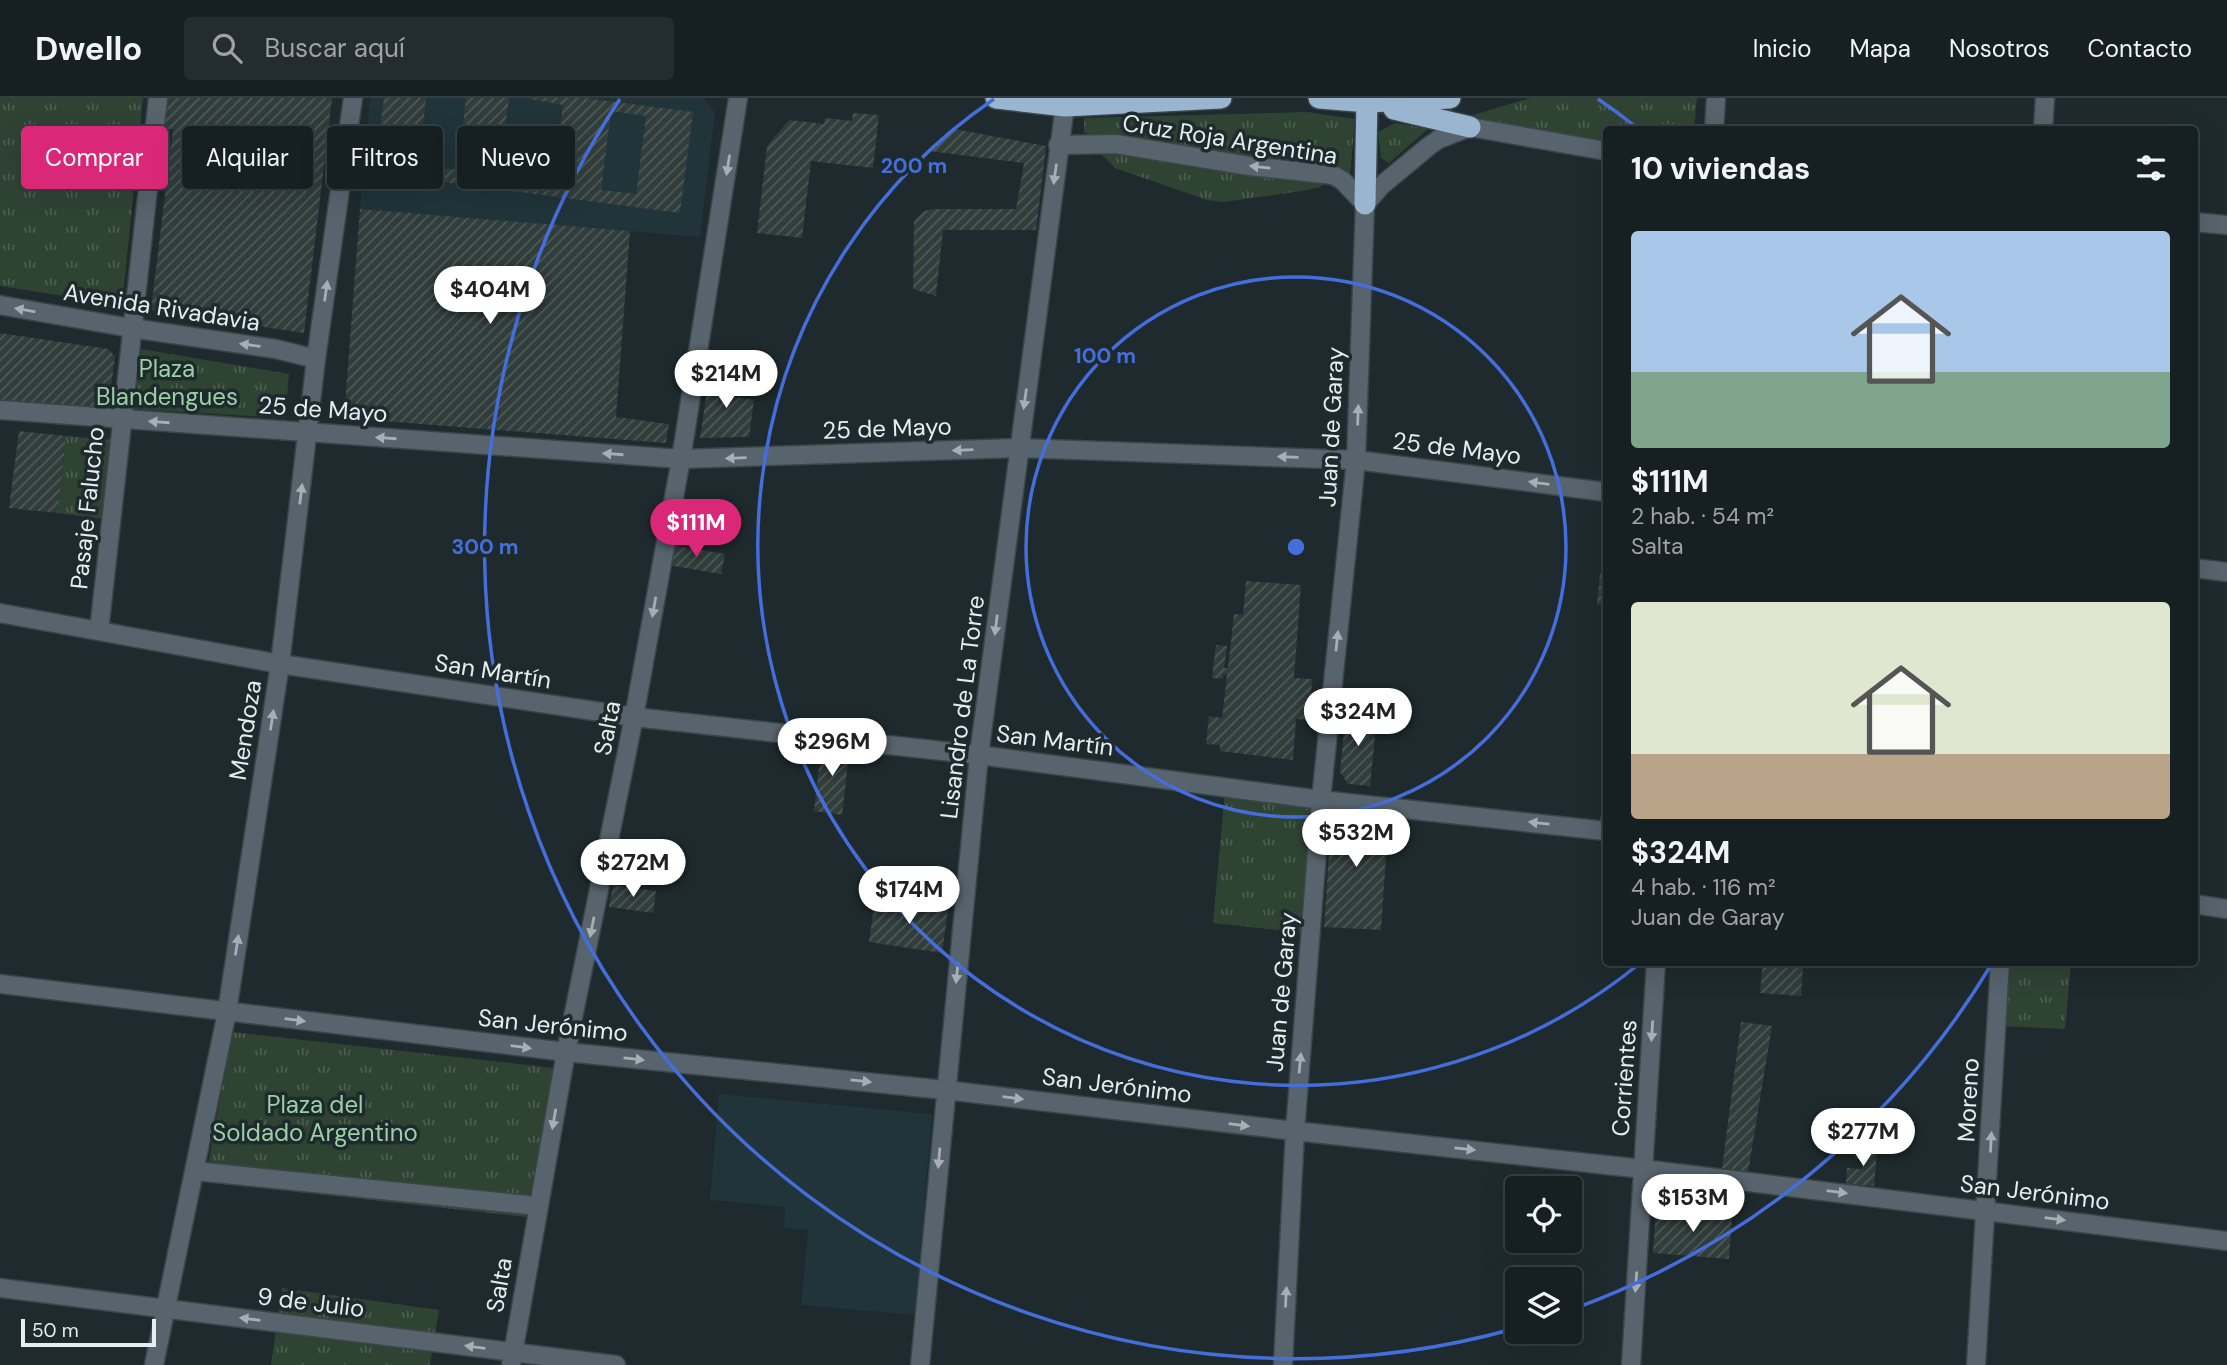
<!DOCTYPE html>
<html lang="es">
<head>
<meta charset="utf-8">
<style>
	:root { --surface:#162022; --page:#232d2f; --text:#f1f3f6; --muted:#9ea3a5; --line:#353e40; --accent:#db2777 }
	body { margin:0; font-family:"DM Sans",sans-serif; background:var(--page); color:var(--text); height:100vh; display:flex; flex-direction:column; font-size:26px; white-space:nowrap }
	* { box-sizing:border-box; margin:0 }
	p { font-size:23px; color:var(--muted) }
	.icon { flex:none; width:38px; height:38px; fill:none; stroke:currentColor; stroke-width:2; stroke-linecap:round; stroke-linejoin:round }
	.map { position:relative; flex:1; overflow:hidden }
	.sheet { position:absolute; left:1603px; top:28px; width:595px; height:840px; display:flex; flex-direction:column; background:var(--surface); border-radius:7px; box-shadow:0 7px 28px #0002,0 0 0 2px var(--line) }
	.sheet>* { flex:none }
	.hud { position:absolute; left:21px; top:28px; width:665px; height:63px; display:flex; gap:14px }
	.buttons { position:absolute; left:1505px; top:1078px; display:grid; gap:14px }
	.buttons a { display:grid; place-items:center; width:77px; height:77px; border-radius:7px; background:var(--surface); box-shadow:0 7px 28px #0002,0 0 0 2px var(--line); font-size:35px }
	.scale { position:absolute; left:21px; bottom:18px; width:135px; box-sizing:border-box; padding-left:7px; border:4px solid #e6edef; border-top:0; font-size:19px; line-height:24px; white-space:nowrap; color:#e6edef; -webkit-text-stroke:5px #1e2a2d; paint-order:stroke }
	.price { position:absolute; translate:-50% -60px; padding:0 16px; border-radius:24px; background:#fff; color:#222; font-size:23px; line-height:46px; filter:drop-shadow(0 2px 4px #0008) }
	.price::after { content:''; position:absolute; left:50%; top:42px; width:21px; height:16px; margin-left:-10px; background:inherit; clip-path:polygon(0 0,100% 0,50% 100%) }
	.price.selected { background:var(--accent); color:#fff }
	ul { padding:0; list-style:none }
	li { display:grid; align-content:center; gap:14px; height:371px; padding:0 28px }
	li span { display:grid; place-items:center; height:217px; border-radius:7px; color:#555 }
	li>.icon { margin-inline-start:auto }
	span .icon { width:126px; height:126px; fill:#fffc; stroke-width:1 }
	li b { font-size:30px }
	h2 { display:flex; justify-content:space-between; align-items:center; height:84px; padding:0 28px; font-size:30px }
	.tag { padding:0 24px; border-radius:7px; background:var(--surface); box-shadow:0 7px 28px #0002,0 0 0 2px var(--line); font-size:24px; line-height:63px }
	.tag.selected { background:var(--accent); color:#fff }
	header { display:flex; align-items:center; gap:42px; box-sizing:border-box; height:98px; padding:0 35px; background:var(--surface); border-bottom:2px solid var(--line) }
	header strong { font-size:33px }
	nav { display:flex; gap:38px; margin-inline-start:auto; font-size:24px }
	.search { width:490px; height:63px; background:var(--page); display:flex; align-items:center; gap:18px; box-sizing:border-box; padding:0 24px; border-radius:7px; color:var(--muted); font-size:26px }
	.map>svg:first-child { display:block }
	.built { fill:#203439 }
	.grass { fill:url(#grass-tufts) }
	.building { fill:url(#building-hatch); fill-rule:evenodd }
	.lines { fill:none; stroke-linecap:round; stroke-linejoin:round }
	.street-casing { stroke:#3a4548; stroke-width:21 }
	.highway-casing { stroke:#3a4548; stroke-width:24 }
	.street { stroke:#57636d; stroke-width:18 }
	.highway { stroke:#99b5cf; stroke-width:21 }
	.oneway { fill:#a6afb4 }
	.ring { fill:none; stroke:#456edd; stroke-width:3.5 }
	.labels { text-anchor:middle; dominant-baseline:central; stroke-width:7; stroke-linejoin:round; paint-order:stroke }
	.street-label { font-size:24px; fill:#e6edef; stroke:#1e2a2d }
	.park-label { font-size:24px; fill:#9bcfa5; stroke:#1e2a2d }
	.centre { fill:#456edd; stroke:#1e2a2d; stroke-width:3.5 }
	.ring-label { font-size:21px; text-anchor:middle; font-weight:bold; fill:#456edd; stroke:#1e2a2d; stroke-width:7; stroke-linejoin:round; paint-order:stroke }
</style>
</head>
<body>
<header>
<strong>Dwello</strong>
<div class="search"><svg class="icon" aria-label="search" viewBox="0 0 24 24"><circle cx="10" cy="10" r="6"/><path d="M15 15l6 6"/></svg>Buscar aquí</div>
<nav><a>Inicio</a><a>Mapa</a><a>Nosotros</a><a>Contacto</a></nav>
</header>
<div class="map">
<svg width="2227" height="1267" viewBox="0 0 2227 1267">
	<defs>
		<pattern id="grass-tufts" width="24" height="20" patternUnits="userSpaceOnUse" patternTransform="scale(1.75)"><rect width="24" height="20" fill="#2f4333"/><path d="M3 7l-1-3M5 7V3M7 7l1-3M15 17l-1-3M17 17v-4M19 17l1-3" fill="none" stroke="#4d5e51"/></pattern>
		<pattern id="building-hatch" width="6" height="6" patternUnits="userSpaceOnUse" patternTransform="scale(1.75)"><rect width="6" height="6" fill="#313d3b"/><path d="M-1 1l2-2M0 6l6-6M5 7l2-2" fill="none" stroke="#4f5958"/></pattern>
	</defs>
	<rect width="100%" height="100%" fill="#1e2a2d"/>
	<g class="built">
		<path d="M 370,0 L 703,0 L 715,14 L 700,139 L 360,111 Z"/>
		<path d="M 719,996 L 932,1016 L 915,1217 L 801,1207 L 808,1132 L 784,1130 L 785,1109 L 710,1102 Z"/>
	</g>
	<g class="grass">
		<path d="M 0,0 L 143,0 L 122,207 L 0,188 Z"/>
		<path d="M 1530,0 L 1697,0 L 1694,31 L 1606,32 L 1606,43 L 1463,20 Z"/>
		<path d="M 1307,14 L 1355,21 L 1350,78 L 1084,35 L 1084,20 Z"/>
		<path d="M 1395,25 L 1428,31 L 1389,65 L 1381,60 L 1378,34 Z"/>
		<path d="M 1096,51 L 1332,80 L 1320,89 L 1302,93 L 1223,104 L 1207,102 L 1115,70 Z"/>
		<path d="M 141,251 L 289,276 L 285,320 L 134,311 Z"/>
		<path d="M 66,338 L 112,342 L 102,421 L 58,415 Z"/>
		<path d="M 1225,693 L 1317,704 L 1305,835 L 1213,825 Z"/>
		<path d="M 2004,865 L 2071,865 L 2065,931 L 2001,928 Z"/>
		<path d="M 232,934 L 554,970 L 526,1119 L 205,1084 Z"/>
		<path d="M 282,1190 L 439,1212 L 430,1267 L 271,1267 Z"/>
	</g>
	<g class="building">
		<path d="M 167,0 L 332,0 L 304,235 L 151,212 L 173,31 L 164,31 Z"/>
		<path d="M 384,0 L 426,0 L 419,68 L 458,72 L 466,0 L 509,0 L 499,74 L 553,81 L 563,7 L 525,0 L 585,0 L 693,14 L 680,115 L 374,75 ZM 611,13 L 646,18 L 636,96 L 601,92 Z"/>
		<path d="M 853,15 L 879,17 L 873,70 L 811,63 L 802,140 L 757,135 L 767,48 L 789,22 L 824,26 L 825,20 L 852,23 Z"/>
		<path d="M 954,31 L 1046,48 L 1044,67 L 1036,132 L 943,132 L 936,198 L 913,191 L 914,123 L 924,113 L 934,111 L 1016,111 L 1024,65 L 929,53 Z"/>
		<path d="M 360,111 L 630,133 L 616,319 L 669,326 L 666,345 L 344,320 Z"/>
		<path d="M 0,235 L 108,251 L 115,258 L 109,305 L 103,312 L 0,306 Z"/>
		<path d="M 710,274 L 737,279 L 734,299 L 754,302 L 749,339 L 700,340 Z"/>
		<path d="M 19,333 L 66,338 L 58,415 L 9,410 Z"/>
		<path d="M 670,447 L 725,456 L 721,476 L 667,467 Z"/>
		<path d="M 1600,475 L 1606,476 L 1606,507 L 1597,507 Z"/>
		<path d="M 1246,483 L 1301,487 L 1294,580 L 1312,581 L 1310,622 L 1296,621 L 1293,662 L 1220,653 L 1220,647 L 1206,646 L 1209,618 L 1222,620 L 1227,577 L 1223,576 L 1223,581 L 1212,580 L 1216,547 L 1227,548 L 1224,570 L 1228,570 L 1234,516 L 1243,517 Z"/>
		<path d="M 1346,613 L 1377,616 L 1370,688 L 1348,686 L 1340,674 Z"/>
		<path d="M 822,644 L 850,647 L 842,717 L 814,713 Z"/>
		<path d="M 1603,697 L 1606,698 L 1606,724 L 1600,723 Z"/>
		<path d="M 1332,710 L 1389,714 L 1381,832 L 1324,829 Z"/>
		<path d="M 613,787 L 656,793 L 653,815 L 609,809 Z"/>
		<path d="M 875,801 L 948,811 L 942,855 L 869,844 Z"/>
		<path d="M 1763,864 L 1803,866 L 1801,898 L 1760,895 Z"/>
		<path d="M 1741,924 L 1772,928 L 1748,1074 L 1722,1070 Z"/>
		<path d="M 1856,1048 L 1871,1049 L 1871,1052 L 1877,1053 L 1874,1088 L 1846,1086 L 1847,1070 L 1862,1071 L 1863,1061 L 1855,1061 Z"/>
		<path d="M 1656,1112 L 1732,1117 L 1729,1161 L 1653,1155 Z"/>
	</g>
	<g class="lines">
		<g class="street-casing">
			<g id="street">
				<path d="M 1714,32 L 1716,0"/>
				<path d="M 2043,32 L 2045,0"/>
				<path d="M 1058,47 L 1116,46 L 1249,68 L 1333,77 L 1342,82 L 1365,106"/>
				<path d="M 1365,106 L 1382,87 L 1429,48 L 1439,41 L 1470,29 L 1606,53"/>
				<path d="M 2194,124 L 2227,127"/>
				<path d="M 0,207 L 131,230 L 276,251 L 316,261"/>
				<path d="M 0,312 L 681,361 L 1018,350 L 1356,362 L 1606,394"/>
				<path d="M 2194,470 L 2227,474"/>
				<path d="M 0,515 L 280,566 L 634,619 L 979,657 L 1321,702 L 1606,733"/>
				<path d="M 99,533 L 158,0"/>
				<path d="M 2194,806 L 2227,811"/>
				<path d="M 0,886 L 566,954 L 945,992 L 1295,1033 L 1643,1071 L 2227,1143"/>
				<path d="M 195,1073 L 538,1108"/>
				<path d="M 0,1190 L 616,1267"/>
				<path d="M 154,1267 L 227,914 L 280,566 L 316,261 L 353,0"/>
				<path d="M 511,1267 L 566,954 L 634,619 L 681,361 L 738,0"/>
				<path d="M 920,1267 L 979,657 L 1066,0"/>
				<path d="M 1283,1267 L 1295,1033 L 1321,702 L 1356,362 L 1365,106"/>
				<path d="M 1631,1267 L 1656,864"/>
				<path d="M 1976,1267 L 2000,864"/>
			</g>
		</g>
		<g class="highway-casing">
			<g id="highway">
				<path d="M 996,0 L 1065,8 L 1221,0"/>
				<path d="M 1319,0 L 1368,4 L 1450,0"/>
				<path d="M 1394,11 L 1470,29"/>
				<path d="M 1365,106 L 1367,0"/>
			</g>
		</g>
		<use href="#street" class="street"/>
		<use href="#highway" class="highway"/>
	</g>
	<defs><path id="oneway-solid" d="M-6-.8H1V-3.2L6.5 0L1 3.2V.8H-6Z" transform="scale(1.75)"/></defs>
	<g class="oneway">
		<use href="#oneway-solid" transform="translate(728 67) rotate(99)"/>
		<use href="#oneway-solid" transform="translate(1260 69) rotate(-174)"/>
		<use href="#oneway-solid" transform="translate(1055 76) rotate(98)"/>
		<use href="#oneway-solid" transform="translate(326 193) rotate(-82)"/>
		<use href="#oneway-solid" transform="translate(25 212) rotate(-170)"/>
		<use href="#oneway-solid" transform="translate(250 247) rotate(-172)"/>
		<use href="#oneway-solid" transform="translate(1025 301) rotate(98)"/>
		<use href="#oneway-solid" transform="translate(1358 317) rotate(-88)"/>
		<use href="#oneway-solid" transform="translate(159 324) rotate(-176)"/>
		<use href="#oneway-solid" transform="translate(386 340) rotate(-176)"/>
		<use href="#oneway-solid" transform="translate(963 352) rotate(178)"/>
		<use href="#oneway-solid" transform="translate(613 356) rotate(-176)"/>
		<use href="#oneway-solid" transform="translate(1288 359) rotate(-178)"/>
		<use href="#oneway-solid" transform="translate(736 360) rotate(178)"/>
		<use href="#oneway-solid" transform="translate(1539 385) rotate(-173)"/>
		<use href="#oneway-solid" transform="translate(301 396) rotate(-83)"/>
		<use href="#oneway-solid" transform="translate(654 509) rotate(100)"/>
		<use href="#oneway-solid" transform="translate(996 527) rotate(97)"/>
		<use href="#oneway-solid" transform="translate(1337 543) rotate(-84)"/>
		<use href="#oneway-solid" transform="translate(272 622) rotate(-81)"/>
		<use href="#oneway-solid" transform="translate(1539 725) rotate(-174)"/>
		<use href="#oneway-solid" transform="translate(592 829) rotate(101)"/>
		<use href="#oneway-solid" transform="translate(237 847) rotate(-81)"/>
		<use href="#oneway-solid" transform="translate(957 875) rotate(96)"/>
		<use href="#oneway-solid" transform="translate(295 922) rotate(7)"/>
		<use href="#oneway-solid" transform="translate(1652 933) rotate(94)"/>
		<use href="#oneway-solid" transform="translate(521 949) rotate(7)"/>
		<use href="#oneway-solid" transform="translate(634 961) rotate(6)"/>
		<use href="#oneway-solid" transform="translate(1300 965) rotate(-85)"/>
		<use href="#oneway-solid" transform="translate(861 983) rotate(6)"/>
		<use href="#oneway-solid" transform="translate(1013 1000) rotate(7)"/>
		<use href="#oneway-solid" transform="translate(554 1021) rotate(100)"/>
		<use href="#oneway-solid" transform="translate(1239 1027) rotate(7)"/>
		<use href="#oneway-solid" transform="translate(1991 1044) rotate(-87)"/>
		<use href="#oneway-solid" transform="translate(1465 1051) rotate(6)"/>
		<use href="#oneway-solid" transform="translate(939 1060) rotate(95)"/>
		<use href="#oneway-solid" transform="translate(1837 1094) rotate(7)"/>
		<use href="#oneway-solid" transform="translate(2055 1121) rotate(7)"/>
		<use href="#oneway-solid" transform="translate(1636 1184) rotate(94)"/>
		<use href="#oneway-solid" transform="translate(1286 1199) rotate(-87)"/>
		<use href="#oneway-solid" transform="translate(250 1221) rotate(-173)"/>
		<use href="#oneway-solid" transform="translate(475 1249) rotate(-173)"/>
	</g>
	<g class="ring">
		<circle cx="1296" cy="449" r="270"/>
		<path d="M1639 866A540 540 0 1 1 994 1M1598 1A540 540 0 0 1 1636 29"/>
		<path d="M1991 867A811 811 0 0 1 1573 1211M1513 1231A811 811 0 0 1 620 1"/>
	</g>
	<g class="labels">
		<g class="street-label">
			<text transform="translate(1230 41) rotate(9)">Cruz Roja Argentina</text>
			<text transform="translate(162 209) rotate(9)">Avenida Rivadavia</text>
			<text transform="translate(323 311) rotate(4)">25 de Mayo</text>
			<text transform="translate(1331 329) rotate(-87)">Juan de Garay</text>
			<text transform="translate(887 330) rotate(-2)">25 de Mayo</text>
			<text transform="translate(1457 350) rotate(7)">25 de Mayo</text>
			<text transform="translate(87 410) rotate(-84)">Pasaje Falucho</text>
			<text transform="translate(493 573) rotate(9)">San Martín</text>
			<text transform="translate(962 609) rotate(-83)">Lisandro de La Torre</text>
			<text transform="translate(607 630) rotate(-79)">Salta</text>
			<text transform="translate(245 632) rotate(-81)">Mendoza</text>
			<text transform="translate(1055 642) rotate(7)">San Martín</text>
			<text transform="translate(1281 894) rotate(-85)">Juan de Garay</text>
			<text transform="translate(553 927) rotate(6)">San Jerónimo</text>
			<text transform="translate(1624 980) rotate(-86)">Corrientes</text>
			<text transform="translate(1117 987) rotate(7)">San Jerónimo</text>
			<text transform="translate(1968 1002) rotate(-87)">Moreno</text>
			<text transform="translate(2035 1094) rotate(7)">San Jerónimo</text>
			<text transform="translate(499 1187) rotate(-80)">Salta</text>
			<text transform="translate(311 1204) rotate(7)">9 de Julio</text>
		</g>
		<g class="park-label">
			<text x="167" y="270">Plaza<tspan x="167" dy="28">Blandengues</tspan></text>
			<text x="315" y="1006">Plaza del<tspan x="315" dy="28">Soldado Argentino</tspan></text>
		</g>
	</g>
	<circle cx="1296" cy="449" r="10" class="centre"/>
	<g class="ring-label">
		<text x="914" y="75">200 m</text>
		<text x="1105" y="265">100 m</text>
		<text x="485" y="456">300 m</text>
	</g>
</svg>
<div class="buttons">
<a><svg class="icon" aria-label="locate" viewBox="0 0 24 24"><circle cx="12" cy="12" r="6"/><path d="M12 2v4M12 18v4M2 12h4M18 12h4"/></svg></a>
<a><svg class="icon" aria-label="layers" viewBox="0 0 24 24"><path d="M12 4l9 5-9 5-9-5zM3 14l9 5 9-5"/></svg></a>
</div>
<div class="scale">50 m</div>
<b class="price" style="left:490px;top:228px">$404M</b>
<b class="price" style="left:726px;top:312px">$214M</b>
<b class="price selected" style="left:696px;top:461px">$111M</b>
<b class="price" style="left:1358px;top:650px">$324M</b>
<b class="price" style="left:832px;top:680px">$296M</b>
<b class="price" style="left:1356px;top:771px">$532M</b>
<b class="price" style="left:633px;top:801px">$272M</b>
<b class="price" style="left:909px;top:828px">$174M</b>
<b class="price" style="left:1863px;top:1070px">$277M</b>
<b class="price" style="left:1693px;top:1136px">$153M</b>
<div class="hud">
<a class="tag selected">Comprar</a>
<a class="tag">Alquilar</a>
<a class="tag">Filtros</a>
<a class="tag">Nuevo</a>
</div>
<section class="sheet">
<h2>10 viviendas<svg class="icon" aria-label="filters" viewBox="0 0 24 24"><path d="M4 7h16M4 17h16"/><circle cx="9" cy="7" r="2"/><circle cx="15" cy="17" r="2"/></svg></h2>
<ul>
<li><span style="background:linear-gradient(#a9c7e8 65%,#7fa58c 0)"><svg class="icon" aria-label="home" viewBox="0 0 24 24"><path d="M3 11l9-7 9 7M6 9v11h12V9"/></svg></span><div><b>$111M</b><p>2 hab. · 54 m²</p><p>Salta</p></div></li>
<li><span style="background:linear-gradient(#dfe7d0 70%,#b9a48a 0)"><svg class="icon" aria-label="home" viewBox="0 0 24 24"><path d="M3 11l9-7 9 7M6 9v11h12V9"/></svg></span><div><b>$324M</b><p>4 hab. · 116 m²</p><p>Juan de Garay</p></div></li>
</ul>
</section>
</div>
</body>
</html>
